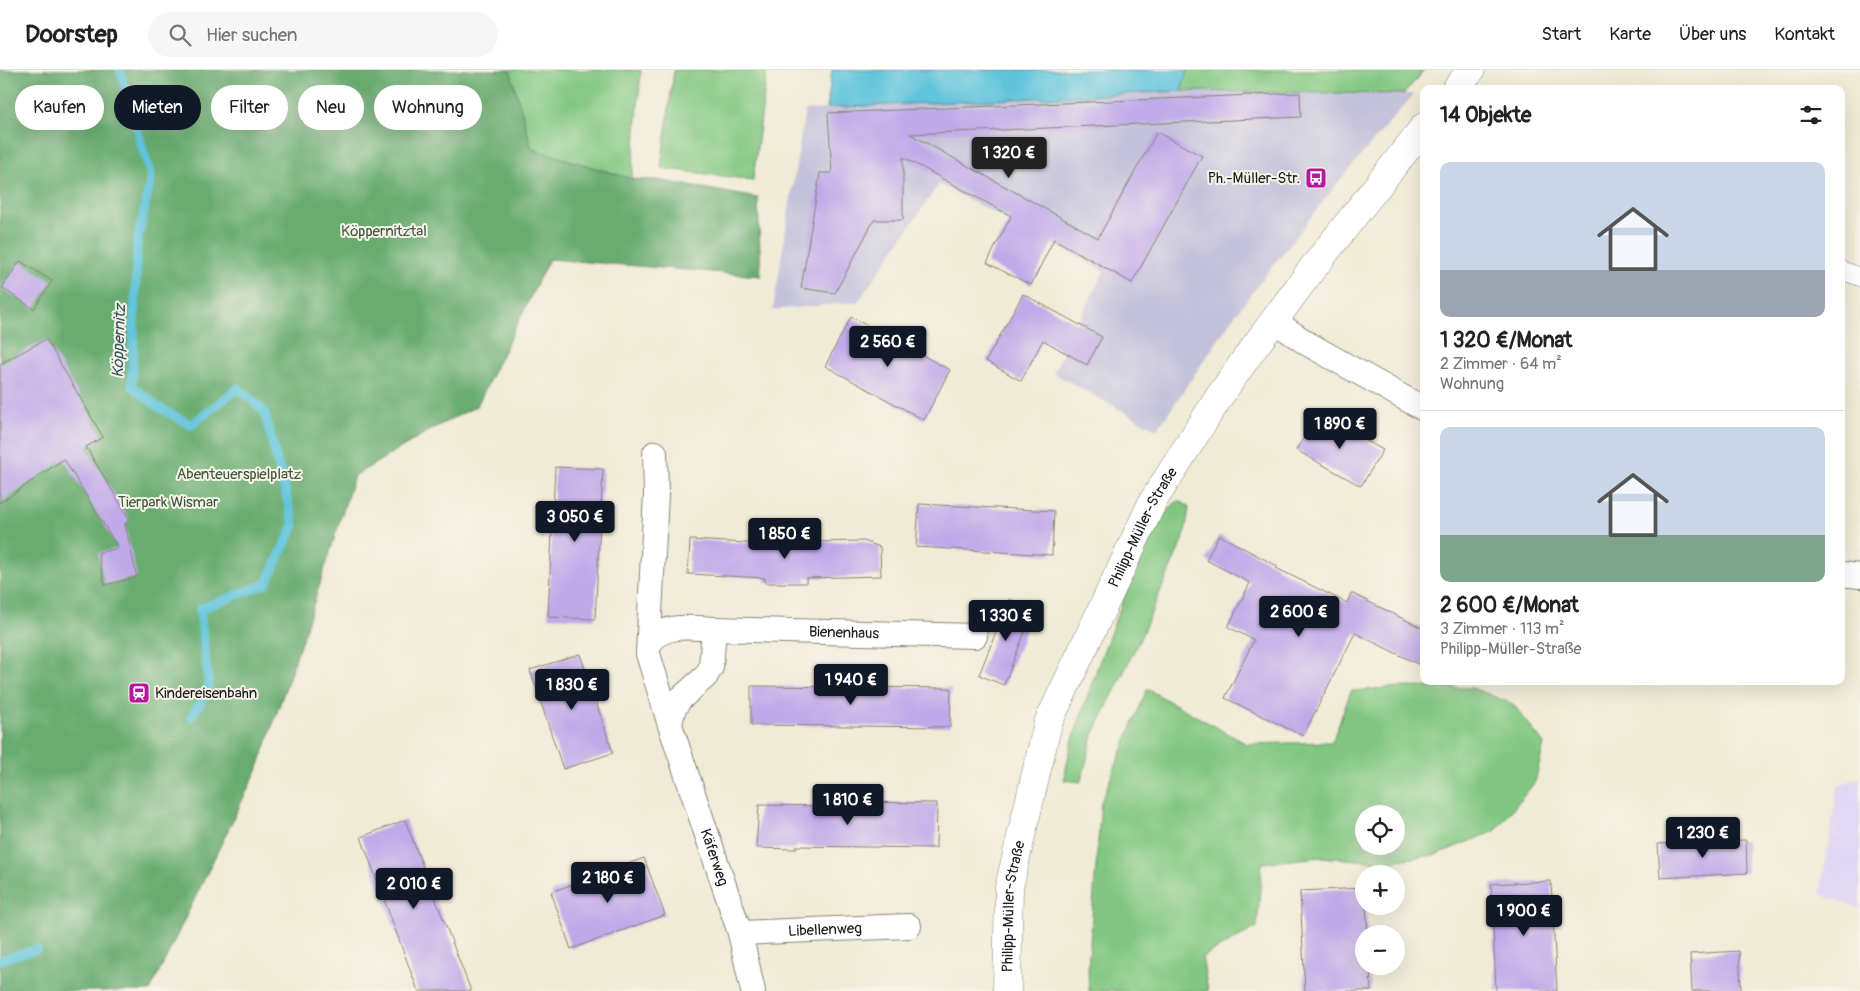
<!DOCTYPE html>
<html lang="de">
<head>
<meta charset="utf-8">
<style>
	:root { --surface:#fff; --page:#f6f6f6; --text:#222; --muted:#767676; --line:#e0e0e0; --accent:#111827 }
	body { margin:0; font-family:Pangolin,sans-serif; background:var(--page); color:var(--text); height:100vh; display:flex; flex-direction:column; font-size:19px; white-space:nowrap }
	* { box-sizing:border-box; margin:0 }
	p { font-size:16px; color:var(--muted) }
	.icon { flex:none; width:28px; height:28px; fill:none; stroke:currentColor; stroke-width:2; stroke-linecap:round; stroke-linejoin:round }
	.map { position:relative; flex:1; overflow:hidden }
	.panel { position:absolute; left:1420px; top:15px; width:425px; height:600px; display:flex; flex-direction:column; background:var(--surface); border-radius:10px; box-shadow:0 5px 20px #0002 }
	.panel>* { flex:none }
	.banner { position:absolute; left:15px; top:15px; width:475px; height:45px; display:flex; gap:10px }
	.fabs { position:absolute; left:1355px; top:735px; display:grid; gap:10px }
	.fabs a { display:grid; place-items:center; width:50px; height:50px; border-radius:50%; background:var(--surface); box-shadow:0 5px 20px #0002; font-size:25px }
	.price { position:absolute; translate:-50% -42px; padding:0 11px; border-radius:5px; background:var(--accent); color:#fff; font-size:16px; line-height:32px; filter:drop-shadow(0 1px 2px #0008) }
	.price::after { content:''; position:absolute; left:50%; top:30px; width:15px; height:11px; margin-left:-8px; background:inherit; clip-path:polygon(0 0,100% 0,50% 100%) }
	.price.selected { background:#222; color:#fff }
	ul { padding:0; list-style:none }
	li { display:grid; align-content:center; gap:10px; height:265px; padding:0 20px }
	li+li { border-top:1px solid var(--line) }
	li span { display:grid; place-items:center; height:155px; border-radius:10px; color:#555 }
	li>.icon { margin-inline-start:auto }
	span .icon { width:90px; height:90px; fill:#fffc; stroke-width:1 }
	li b { font-size:21px }
	h2 { display:flex; justify-content:space-between; align-items:center; height:60px; padding:0 20px; font-size:21px }
	.chip { padding:0 18px; border-radius:22px; background:var(--surface); box-shadow:0 5px 20px #0002; font-size:18px; line-height:45px }
	.chip.selected { background:var(--accent); color:#fff }
	header { display:flex; align-items:center; gap:30px; box-sizing:border-box; height:70px; padding:0 25px; background:var(--surface); border-bottom:1px solid var(--line) }
	header strong { font-size:24px }
	nav { display:flex; gap:28px; margin-inline-start:auto; font-size:18px }
	.search { width:350px; height:45px; background:var(--page); display:flex; align-items:center; gap:12px; box-sizing:border-box; padding:0 18px; border-radius:28px; color:var(--muted); font-size:19px }
	.map>svg:first-child { display:block }
	.built { fill:#ded5f5 }
	.industrial { fill:#c3c1db }
	.green { fill:#81c781; stroke:#4e724e; fill-rule:evenodd }
	.forest { fill:#68ac6f; stroke:#426446 }
	.water { fill:#5ec4dc; stroke:#3d707c }
	.lines { fill:none; stroke-linecap:round; stroke-linejoin:round }
	.stream { stroke:#5ec4dc; stroke-width:9 }
	.building { fill:#bfa9e9 }
	.pedestrian-casing { stroke:#868478; stroke-width:19 }
	.minor-casing { stroke:#868478; stroke-width:26 }
	.tertiary-casing { stroke:#868478; stroke-width:29 }
	.pedestrian { stroke:#fff; stroke-width:18 }
	.minor { stroke:#fff; stroke-width:24 }
	.tertiary { stroke:#fff; stroke-width:28 }
	.labels { text-anchor:middle; dominant-baseline:central; stroke-width:4; stroke-linejoin:round; paint-order:stroke }
	.poi-label { font-size:15px; fill:#1c1c1c; stroke:#f7f3e8; text-anchor:end }
	.park-label { font-size:15px; fill:#3f583f; stroke:#f7f3e8 }
	.street-label { font-size:15px; fill:#1c1c1c; stroke:#f7f3e8 }
	.water-label { font-size:16px; font-style:italic; fill:#33575f; stroke:#f7f3e8 }
</style>
</head>
<body>
<header>
<strong>Doorstep</strong>
<div class="search"><svg class="icon" aria-label="search" viewBox="0 0 24 24"><circle cx="10" cy="10" r="6"/><path d="M15 15l6 6"/></svg>Hier suchen</div>
<nav><a>Start</a><a>Karte</a><a>Über uns</a><a>Kontakt</a></nav>
</header>
<div class="map">
<svg width="1860" height="921" viewBox="0 0 1860 921">
	<rect width="100%" height="100%" fill="#f7f3e8"/>
	<filter id="ink" filterUnits="userSpaceOnUse"><feTurbulence type="fractalNoise" baseFrequency=".02" numOctaves="2"/><feDisplacementMap in="SourceGraphic" scale="10" xChannelSelector="R" yChannelSelector="G"/><feConvolveMatrix kernelMatrix="1 2 1 2 8 2 1 2 1" color-interpolation-filters="sRGB"/></filter>
	<filter id="wash" filterUnits="userSpaceOnUse"><feTurbulence type="fractalNoise" baseFrequency=".0096" numOctaves="4" result="noise"/><feDisplacementMap in="SourceGraphic" scale="20" xChannelSelector="R" yChannelSelector="G"/><feGaussianBlur stdDeviation="1.12" result="paint"/><feColorMatrix in="noise" values="0 0 0 0 0 0 0 0 0 0 0 0 0 0 0 0 0 1.4 0 .05"/><feComposite in="paint" operator="in"/></filter>
	<g filter="url(#wash)">
		<rect width="100%" height="100%" fill="#f0ebd5"/>
		<path class="built" d="M 1860,707 L 1860,839 L 1820,824 L 1838,716 Z"/>
		<path class="industrial" d="M 1181,21 L 1414,24 L 1339,111 L 1235,245 L 1157,360 L 1053,303 L 1104,201 L 939,114 L 858,232 L 773,240 L 805,40 Z"/>
		<g class="green">
			<path d="M 510,0 L 641,0 L 632,109 L 532,79 Z"/>
			<path d="M 674,0 L 767,0 L 753,110 L 661,98 Z"/>
			<path d="M 1187,0 L 1424,0 L 1404,24 L 1181,21 Z"/>
			<path d="M 1180,431 L 1188,436 L 1189,439 L 1184,467 L 1139,571 L 1093,665 L 1081,712 L 1064,710 C 1066,699 1068,687 1071,676 C 1081,642 1151,435 1180,431 Z"/>
			<path d="M 1399,617 L 1472,618 L 1513,634 L 1544,674 L 1535,712 L 1495,761 L 1435,785 L 1382,792 L 1321,787 L 1262,793 L 1257,857 L 1202,887 L 1208,921 L 1089,921 L 1088,900 L 1101,732 L 1147,619 L 1247,674 L 1332,672 L 1351,621 ZM 1364,744 L 1396,744 L 1396,776 L 1364,776 Z"/>
		</g>
		<path class="forest" d="M 0,0 L 510,0 L 532,79 L 632,109 L 658,110 L 758,128 L 761,206 L 549,189 L 477,336 L 432,359 L 354,406 L 305,561 L 258,698 L 150,921 L 0,921 Z"/>
		<path class="water" d="M 832,0 L 1187,0 L 1181,21 L 827,38 Z"/>
		<g class="lines">
			<g class="stream">
				<path d="M 120,0 L 151,107 L 137,174 L 132,316 L 158,337 L 191,355 L 238,318 L 264,341 L 294,455 L 266,514 L 200,539 L 209,619 L 191,647"/>
				<path d="M 0,890 L 37,879"/>
			</g>
		</g>
		<g id="blocks">
			<g class="building">
				<path d="M 1300,23 L 1301,47 L 910,64 L 1098,168 L 1157,62 L 1202,86 L 1132,213 L 1054,169 L 1031,215 L 987,193 L 1011,146 L 903,87 L 903,150 L 874,150 L 835,223 L 801,218 L 820,103 L 832,103 L 828,43 Z"/>
				<path d="M 20,191 L 52,211 L 34,239 L 2,218 Z"/>
				<path d="M 1023,224 L 1102,267 L 1087,295 L 1043,270 L 1021,311 L 986,291 Z"/>
				<path d="M 851,247 L 950,300 L 924,350 L 825,296 Z"/>
				<path d="M 46,269 L 103,367 L 86,377 L 130,450 L 125,454 L 137,507 L 105,515 L 98,483 L 118,478 L 64,389 L 0,433 L 0,294 Z"/>
				<path d="M 1318,344 L 1383,380 L 1361,416 L 1296,380 Z"/>
				<path d="M 555,397 L 603,399 L 595,549 L 548,547 Z"/>
				<path d="M 919,434 L 1054,441 L 1052,485 L 916,477 Z"/>
				<path d="M 1219,465 L 1277,496 L 1276,498 L 1347,533 L 1351,523 L 1424,559 L 1424,597 L 1355,563 L 1303,666 L 1225,628 L 1254,570 L 1228,557 L 1250,513 L 1206,490 Z"/>
				<path d="M 690,470 L 765,474 L 765,471 L 806,471 L 806,472 L 864,471 L 880,477 L 881,506 L 806,508 L 806,513 L 765,513 L 765,508 L 688,504 Z"/>
				<path d="M 1009,529 L 1034,539 L 1004,615 L 979,605 Z"/>
				<path d="M 580,584 L 613,683 L 563,699 L 530,600 Z"/>
				<path d="M 751,616 L 951,618 L 950,657 L 751,655 Z"/>
				<path d="M 826,732 L 937,733 L 936,778 L 796,776 L 796,779 L 756,778 L 759,735 L 826,736 Z"/>
				<path d="M 405,750 L 471,921 L 418,921 L 361,767 Z"/>
				<path d="M 1746,770 L 1747,803 L 1660,808 L 1658,774 Z"/>
				<path d="M 644,788 L 665,845 L 571,879 L 551,822 Z"/>
				<path d="M 1551,811 L 1557,921 L 1496,921 L 1491,814 Z"/>
				<path d="M 1364,818 L 1364,836 L 1366,836 L 1368,864 L 1364,864 L 1364,896 L 1370,896 L 1371,921 L 1305,921 L 1300,821 Z"/>
				<path d="M 1739,881 L 1741,921 L 1692,921 L 1690,884 Z"/>
			</g>
		</g>
	</g>
	<g filter="url(#ink)">
		<use href="#blocks" fill-opacity="0" stroke="#868478" stroke-width="1"/>
		<g class="lines">
			<g class="pedestrian-casing">
				<path id="pedestrian" d="M 1841,200 L 1860,207"/>
			</g>
			<g class="minor-casing">
				<g id="minor">
					<path d="M 1274,251 L 1308,274 L 1424,339"/>
					<path id="s1" d="M 655,383 L 656,424 L 648,584 L 670,655 L 740,863 L 753,921"/>
					<path d="M 1841,504 L 1860,506"/>
					<path id="s2" d="M 714,559 L 975,566"/>
					<path d="M 649,574 C 664,552 691,558 714,559 L 711,597 L 706,606 L 679,630 L 673,641 L 670,655"/>
					<path id="s3" d="M 740,863 L 909,856"/>
				</g>
			</g>
			<g class="tertiary-casing">
				<g id="tertiary">
					<path d="M 1456,19 L 1471,0"/>
					<path id="s4" d="M 1007,921 L 1009,817 L 1048,653 L 1153,431 L 1219,327 L 1247,287 L 1312,199 L 1424,57"/>
				</g>
			</g>
			<use href="#pedestrian" class="pedestrian"/>
			<use href="#minor" class="minor"/>
			<use href="#tertiary" class="tertiary"/>
		</g>
	</g>
	<defs>
		<g id="bus-square" transform="scale(1.125)"><rect x="-9" y="-9" width="18" height="18" rx="4" fill="#b5179e" stroke="#f7f3e8"/><path d="M-5-6H5V4H4V6H2V4H-2V6H-4V4H-5ZM-3.5-4V0h7V-4ZM-3.5 1.2v1.5H-2V1.2ZM2 1.2v1.5H3.5V1.2Z" fill="#fff"/></g>
		<g id="station-square" transform="scale(1.125)"><rect x="-9" y="-9" width="18" height="18" rx="4" fill="#b5179e" stroke="#f7f3e8"/><path d="M-3-6H3Q5-6 5-4V2Q5 4 3 4L4.5 6H3L1.5 4h-3L-3 6H-4.5L-3 4Q-5 4-5 2V-4Q-5-6-3-6ZM-3.5-4v3h7v-3ZM-3.5 1v1.5H-2V1ZM2 1v1.5H3.5V1Z" fill="#fff"/></g>
	</defs>
	<g fill-rule="evenodd">
		<use href="#bus-square" x="1316" y="108"/>
		<use href="#station-square" x="139" y="623"/>
	</g>
	<g class="labels">
		<g class="poi-label">
			<text x="1300" y="108">Ph.-Müller-Str.</text>
			<text x="155" y="623" text-anchor="start">Kindereisenbahn</text>
		</g>
		<g class="park-label">
			<text x="384" y="161">Köppernitztal</text>
			<text x="239" y="404">Abenteuerspielplatz</text>
			<text x="168" y="432">Tierpark Wismar</text>
		</g>
		<g class="street-label">
			<text stroke="none"><textPath href="#s4" startOffset="490">Philipp-Müller-Straße</textPath></text>
			<text stroke="none"><textPath href="#s2" startOffset="130">Bienenhaus</textPath></text>
			<text stroke="none"><textPath href="#s1" startOffset="415">Käferweg</textPath></text>
			<text stroke="none"><textPath href="#s4" startOffset="85">Philipp-Müller-Straße</textPath></text>
			<text stroke="none"><textPath href="#s3" startOffset="85">Libellenweg</textPath></text>
		</g>
		<g class="water-label">
			<text transform="translate(119 271) rotate(-88)">Köppernitz</text>
		</g>
	</g>
</svg>
<div class="fabs">
<a><svg class="icon" aria-label="locate" viewBox="0 0 24 24"><circle cx="12" cy="12" r="6"/><path d="M12 2v4M12 18v4M2 12h4M18 12h4"/></svg></a>
<a>+</a>
<a>−</a>
</div>
<b class="price selected" style="left:1009px;top:109px">1 320 €</b>
<b class="price" style="left:888px;top:298px">2 560 €</b>
<b class="price" style="left:1340px;top:380px">1 890 €</b>
<b class="price" style="left:575px;top:473px">3 050 €</b>
<b class="price" style="left:785px;top:490px">1 850 €</b>
<b class="price" style="left:1299px;top:568px">2 600 €</b>
<b class="price" style="left:1006px;top:572px">1 330 €</b>
<b class="price" style="left:851px;top:636px">1 940 €</b>
<b class="price" style="left:572px;top:641px">1 830 €</b>
<b class="price" style="left:848px;top:756px">1 810 €</b>
<b class="price" style="left:1703px;top:789px">1 230 €</b>
<b class="price" style="left:608px;top:834px">2 180 €</b>
<b class="price" style="left:414px;top:840px">2 010 €</b>
<b class="price" style="left:1524px;top:867px">1 900 €</b>
<div class="banner">
<a class="chip">Kaufen</a>
<a class="chip selected">Mieten</a>
<a class="chip">Filter</a>
<a class="chip">Neu</a>
<a class="chip">Wohnung</a>
</div>
<section class="panel">
<h2>14 Objekte<svg class="icon" aria-label="filters" viewBox="0 0 24 24"><path d="M4 7h16M4 17h16"/><circle cx="9" cy="7" r="2"/><circle cx="15" cy="17" r="2"/></svg></h2>
<ul>
<li><span style="background:linear-gradient(#c9d6e8 70%,#9aa5b1 0)"><svg class="icon" aria-label="home" viewBox="0 0 24 24"><path d="M3 11l9-7 9 7M6 9v11h12V9"/></svg></span><div><b>1 320 €/Monat</b><p>2 Zimmer · 64 m²</p><p>Wohnung</p></div></li>
<li><span style="background:linear-gradient(#c9d6e8 70%,#7fa58c 0)"><svg class="icon" aria-label="home" viewBox="0 0 24 24"><path d="M3 11l9-7 9 7M6 9v11h12V9"/></svg></span><div><b>2 600 €/Monat</b><p>3 Zimmer · 113 m²</p><p>Philipp-Müller-Straße</p></div></li>
</ul>
</section>
</div>
</body>
</html>
